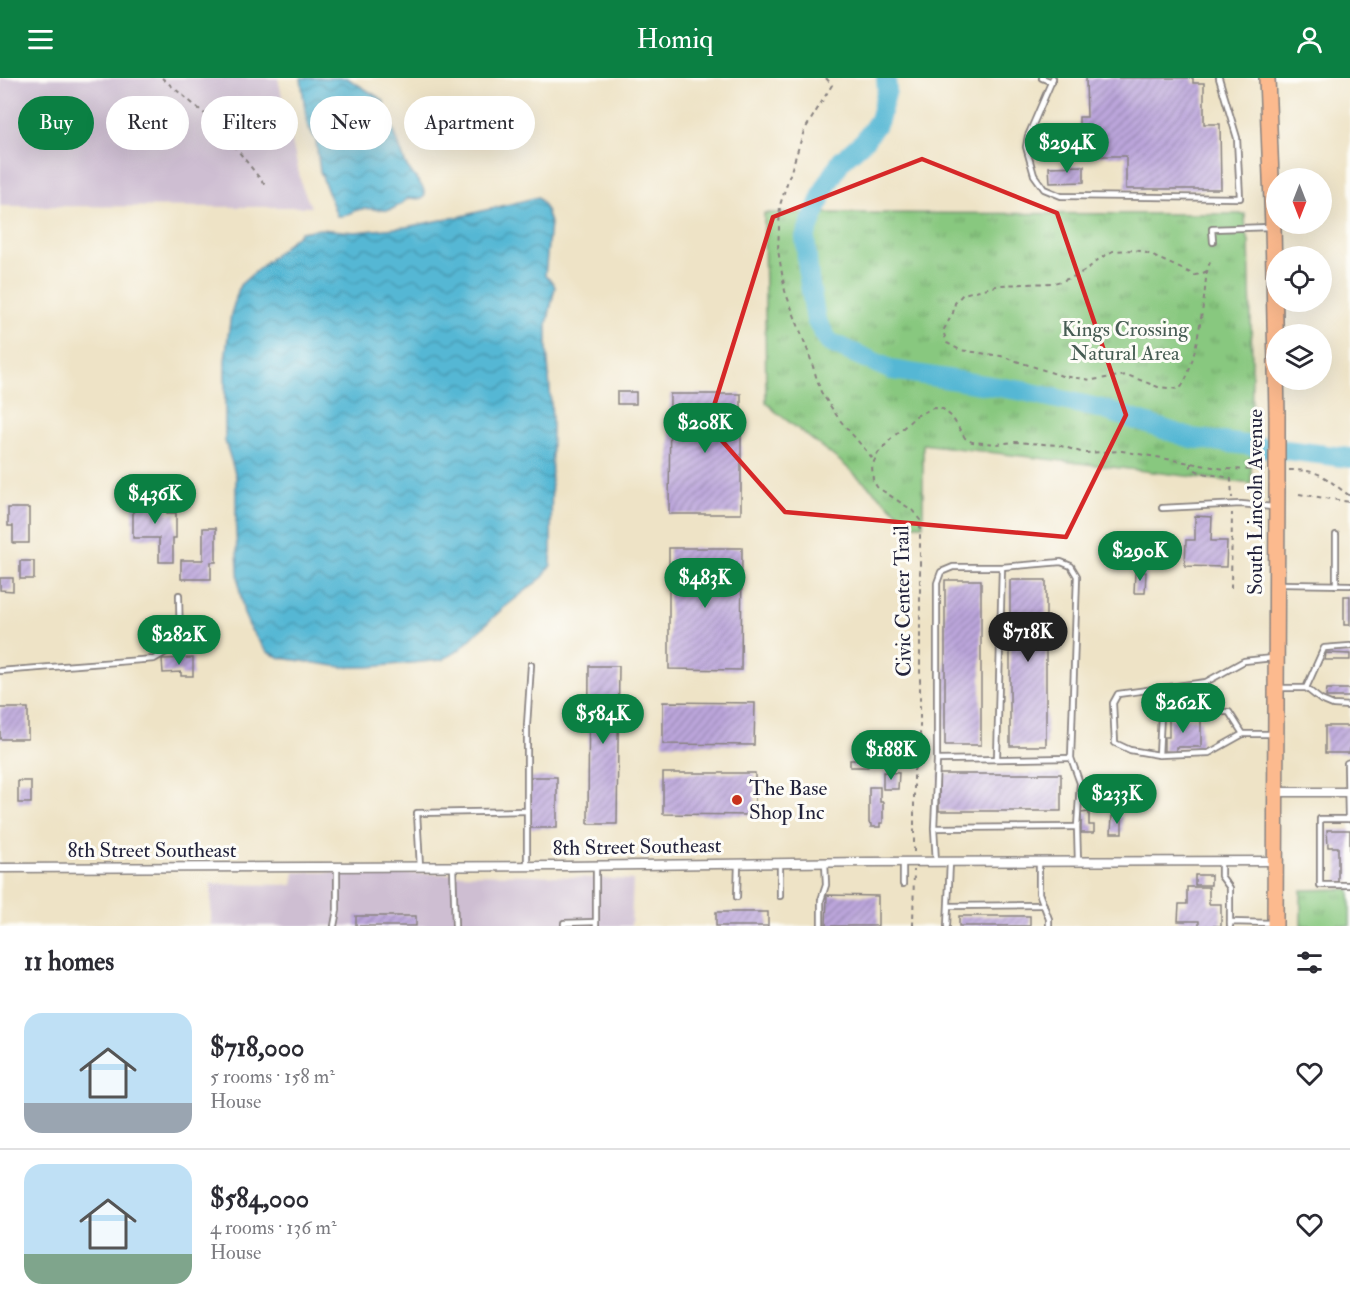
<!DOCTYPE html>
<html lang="en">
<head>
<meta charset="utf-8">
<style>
	:root { --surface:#fff; --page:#f2f2f3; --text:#2b2b33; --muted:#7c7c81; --line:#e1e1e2; --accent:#0b8043 }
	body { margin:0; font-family:"IM FELL Double Pica",serif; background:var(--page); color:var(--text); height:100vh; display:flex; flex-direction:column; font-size:22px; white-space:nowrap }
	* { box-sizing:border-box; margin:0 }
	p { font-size:20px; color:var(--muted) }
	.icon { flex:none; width:33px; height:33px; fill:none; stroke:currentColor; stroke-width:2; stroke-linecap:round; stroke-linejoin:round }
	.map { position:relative; height:848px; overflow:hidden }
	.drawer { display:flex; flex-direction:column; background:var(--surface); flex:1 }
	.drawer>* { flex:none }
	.hud { position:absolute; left:18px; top:18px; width:600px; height:54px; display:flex; gap:12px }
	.needle { width:39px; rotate:180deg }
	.fabs { position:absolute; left:1266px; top:90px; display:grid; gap:12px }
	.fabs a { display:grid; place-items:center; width:66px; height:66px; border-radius:50%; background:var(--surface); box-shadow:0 6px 24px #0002; font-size:30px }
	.price { position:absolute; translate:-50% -51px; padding:0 14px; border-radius:21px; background:var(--accent); color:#fff; font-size:20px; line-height:39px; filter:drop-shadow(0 2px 3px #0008) }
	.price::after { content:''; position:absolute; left:50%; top:36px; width:18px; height:14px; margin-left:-9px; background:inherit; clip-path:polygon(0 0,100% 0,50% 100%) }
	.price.active { background:#222; color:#fff }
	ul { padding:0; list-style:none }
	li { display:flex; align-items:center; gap:18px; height:150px; padding:0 24px }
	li+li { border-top:2px solid var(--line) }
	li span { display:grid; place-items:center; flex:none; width:168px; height:120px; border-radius:18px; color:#555 }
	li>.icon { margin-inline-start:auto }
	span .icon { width:72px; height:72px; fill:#fffc; stroke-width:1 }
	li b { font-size:26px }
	h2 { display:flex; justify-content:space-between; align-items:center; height:72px; padding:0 24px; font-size:26px }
	.pill { padding:0 21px; border-radius:27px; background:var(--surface); box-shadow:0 6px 24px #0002; font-size:21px; line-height:54px }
	.pill.active { background:var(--accent); color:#fff }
	header { display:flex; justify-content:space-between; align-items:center; height:78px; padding:0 24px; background:var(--accent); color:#fff; font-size:27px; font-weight:600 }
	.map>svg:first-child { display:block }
	.industrial { fill:#cebed2 }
	.park { fill:url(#park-tufts); stroke:#55755d; stroke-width:1.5 }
	.water { fill:url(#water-waves); stroke:#3c6c88; stroke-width:1.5 }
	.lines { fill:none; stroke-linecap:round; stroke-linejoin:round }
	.river { stroke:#55b7d4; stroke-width:20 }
	.building { fill:url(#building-hatch) }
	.lane-casing { stroke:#888280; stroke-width:8 }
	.street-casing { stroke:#888280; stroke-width:11 }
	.highway-casing { stroke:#888280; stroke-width:18 }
	.path { stroke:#888280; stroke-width:2; stroke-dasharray:4.5 4.5; stroke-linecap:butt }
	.lane { stroke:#fff; stroke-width:4.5 }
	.street { stroke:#fff; stroke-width:8 }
	.highway { stroke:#fcba8e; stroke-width:15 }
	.highway-bridge-casing { stroke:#888280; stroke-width:18; stroke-linecap:butt }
	.highway-bridge { stroke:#fcba8e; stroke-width:15 }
	.marked { fill:none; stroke:#d62828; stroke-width:4.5; stroke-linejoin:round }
	.poi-dot { fill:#c8321e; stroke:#fdfcf7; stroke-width:2 }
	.labels { text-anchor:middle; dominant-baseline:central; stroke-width:6; stroke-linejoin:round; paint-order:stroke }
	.park-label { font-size:21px; fill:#465c53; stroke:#fdfcf7 }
	.street-label { font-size:21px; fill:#22223b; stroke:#fdfcf7 }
	.poi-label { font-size:21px; fill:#22223b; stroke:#fdfcf7; text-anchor:start }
</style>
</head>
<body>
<header><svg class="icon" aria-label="menu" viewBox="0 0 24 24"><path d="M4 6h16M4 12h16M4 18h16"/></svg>Homiq<svg class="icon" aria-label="person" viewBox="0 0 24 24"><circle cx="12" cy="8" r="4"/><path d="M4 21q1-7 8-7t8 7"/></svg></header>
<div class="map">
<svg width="1350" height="848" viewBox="0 0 1350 848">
	<defs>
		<pattern id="park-tufts" width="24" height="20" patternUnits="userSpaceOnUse" patternTransform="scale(1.5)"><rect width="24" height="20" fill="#88c87f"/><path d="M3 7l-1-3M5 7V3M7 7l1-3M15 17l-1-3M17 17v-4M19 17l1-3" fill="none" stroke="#6fa269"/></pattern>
		<pattern id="water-waves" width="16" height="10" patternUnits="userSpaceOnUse" patternTransform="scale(1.5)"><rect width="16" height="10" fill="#55b7d4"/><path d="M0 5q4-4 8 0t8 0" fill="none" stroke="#4694ad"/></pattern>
		<pattern id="building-hatch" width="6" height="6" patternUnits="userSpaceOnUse" patternTransform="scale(1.5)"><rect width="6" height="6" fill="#bca6db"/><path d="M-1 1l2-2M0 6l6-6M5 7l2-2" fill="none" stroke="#9887b3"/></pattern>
	</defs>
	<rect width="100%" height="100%" fill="#fdfcf7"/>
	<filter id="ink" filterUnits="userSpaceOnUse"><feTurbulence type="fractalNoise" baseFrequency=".0167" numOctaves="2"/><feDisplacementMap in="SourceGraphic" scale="12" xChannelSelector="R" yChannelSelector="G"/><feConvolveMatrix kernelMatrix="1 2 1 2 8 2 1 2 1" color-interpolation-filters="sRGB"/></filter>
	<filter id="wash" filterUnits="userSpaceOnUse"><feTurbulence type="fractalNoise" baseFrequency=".008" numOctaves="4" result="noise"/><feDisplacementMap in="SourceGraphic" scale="24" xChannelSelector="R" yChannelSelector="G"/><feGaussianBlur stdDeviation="1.35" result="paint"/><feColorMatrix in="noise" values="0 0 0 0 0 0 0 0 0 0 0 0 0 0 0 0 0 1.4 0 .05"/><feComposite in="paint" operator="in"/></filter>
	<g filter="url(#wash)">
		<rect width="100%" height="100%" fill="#eee3c6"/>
		<g class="industrial">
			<path d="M 0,0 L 278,0 L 302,109 L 311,129 L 0,128 Z"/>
			<path d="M 295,794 L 532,797 L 633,802 L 631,848 L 211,848 L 211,806 L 293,807 Z"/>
		</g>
		<g class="park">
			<path d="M 764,135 L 1245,136 L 1246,156 L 1249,163 L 1252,283 L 1251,406 L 923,366 L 923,447 L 912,447 L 841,384 L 776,334 L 766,324 Z"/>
			<path d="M 1350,811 L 1350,848 L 1301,848 L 1301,812 Z"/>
		</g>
		<g class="water">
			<path d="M 301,0 L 347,0 L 383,22 L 406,87 L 423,110 L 425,117 L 422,121 L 408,120 C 383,144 378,124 354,133 C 346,136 350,138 337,138 L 320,93 L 316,63 L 307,46 Z"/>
			<path d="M 538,119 L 545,129 L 550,145 L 545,198 L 552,203 L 555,209 L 547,246 L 547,270 L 552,340 L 551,487 L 543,499 L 501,532 L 459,572 L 442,582 L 369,589 L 342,589 L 281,580 L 269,575 L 264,570 L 251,552 L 244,536 L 239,509 L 236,455 L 236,398 L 225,363 L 225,282 L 231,236 L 240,207 L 301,154 L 320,151 L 355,154 L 406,149 L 462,138 Z"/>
		</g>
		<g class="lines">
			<path class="river" d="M 886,0 L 887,12 L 879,42 L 865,62 L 841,83 L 824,112 L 805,159 L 809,201 L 816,242 L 829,264 L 892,292 L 1023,313 L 1102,331 L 1191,360 L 1350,380"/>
		</g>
		<g id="blocks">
			<g class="building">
				<path d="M 1086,0 L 1193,0 L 1193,5 L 1204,5 L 1204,46 L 1220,46 L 1221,111 L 1126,111 L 1126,78 L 1057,78 L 1057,50 L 1079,50 L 1079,39 L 1087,39 Z"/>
				<path d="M 1084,88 L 1084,104 L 1050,105 L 1049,89 Z"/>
				<rect x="617" y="314" width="19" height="12"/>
				<path d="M 670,316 L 741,316 L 741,436 L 669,436 Z"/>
				<path d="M 133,421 L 167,421 L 167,435 L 176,435 L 176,460 L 173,460 L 173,484 L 159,484 L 159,460 L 133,460 Z"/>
				<path d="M 8,430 L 29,430 L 29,465 L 13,465 L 13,448 L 8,448 Z"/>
				<path d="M 1195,438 L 1212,439 L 1211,463 L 1227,463 L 1226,489 L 1185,488 L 1186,462 L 1195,462 Z"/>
				<path d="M 203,450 L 216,450 L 216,484 L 211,484 L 211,501 L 181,501 L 181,482 L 203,482 Z"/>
				<path d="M 669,470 L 742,470 L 741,592 L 669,591 Z"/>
				<rect x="20" y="483" width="14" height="18"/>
				<path d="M 1135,494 L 1146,494 L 1145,515 L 1134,515 Z"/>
				<path d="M 0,500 L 13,500 L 13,513 L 0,512 Z"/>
				<rect x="945" y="502" width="36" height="165"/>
				<rect x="1010" y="502" width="36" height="166"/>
				<rect x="1344" y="518" width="6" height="29"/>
				<path d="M 1326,575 L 1350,576 L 1350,582 L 1325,582 Z"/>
				<path d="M 193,580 L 193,598 L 181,598 L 181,594 L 163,595 L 162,581 Z"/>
				<path d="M 589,588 L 619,588 L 617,746 L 588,746 Z"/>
				<path d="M 1327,611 L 1350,611 L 1350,619 L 1326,619 Z"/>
				<path d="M 663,624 L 755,625 L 754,667 L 663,666 Z"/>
				<rect x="0" y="630" width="28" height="31"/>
				<path d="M 1169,641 L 1201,641 L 1201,669 L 1176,669 L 1176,674 L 1164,673 L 1164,659 L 1169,659 Z"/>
				<rect x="1325" y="648" width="25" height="27"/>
				<path d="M 897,657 L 907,657 L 908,671 L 898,671 Z"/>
				<rect x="850" y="682" width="18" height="7"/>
				<path d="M 883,694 L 899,695 L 898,711 L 883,711 Z"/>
				<path d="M 663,695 L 755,695 L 755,737 L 663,736 Z"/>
				<rect x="939" y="696" width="122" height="37"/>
				<rect x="530" y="699" width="27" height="51"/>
				<rect x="18" y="703" width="13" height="22"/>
				<path d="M 869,709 L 880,709 L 880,724 L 883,724 L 883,745 L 880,745 L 880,749 L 871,749 L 871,746 L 869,745 Z"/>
				<path d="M 1089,734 L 1089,747 L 1094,747 L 1094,755 L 1081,755 L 1081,735 Z"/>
				<path d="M 1112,738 L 1122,738 L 1122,755 L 1111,755 Z"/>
				<path d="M 1327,752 L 1350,752 L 1350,804 L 1338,804 L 1338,769 L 1328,769 Z"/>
				<rect x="1195" y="797" width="16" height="10"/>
				<path d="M 1187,809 L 1209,809 L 1209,826 L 1221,826 L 1221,848 L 1199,848 L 1199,843 L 1178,843 L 1179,826 L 1187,826 Z"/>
				<path d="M 827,817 L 878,818 L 878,848 L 826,848 Z"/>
				<rect x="716" y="834" width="52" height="14"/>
				<rect x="356" y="838" width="60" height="10"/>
				<rect x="959" y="838" width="71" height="10"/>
			</g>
		</g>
	</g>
	<g filter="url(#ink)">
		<use href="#blocks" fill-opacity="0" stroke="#888280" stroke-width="1.5"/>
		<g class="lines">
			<g class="lane-casing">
				<g id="lane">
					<path d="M 1042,0 L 1052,4"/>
					<path d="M 1053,0 L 1028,58 L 1026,69 L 1034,97 L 1044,111 L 1061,118 L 1240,120 L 1237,60 L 1219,0"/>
					<path d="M 1213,164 L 1212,151 L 1270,149"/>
					<path d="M 1162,430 L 1241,426 L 1273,429"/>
					<path d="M 1336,457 L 1336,507"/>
					<path d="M 1281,506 L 1350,507"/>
					<path d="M 0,593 L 154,581 L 180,566 L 179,517"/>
					<path d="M 1278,610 L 1306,610 L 1321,622 L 1333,627 L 1350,628"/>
					<path d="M 1306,610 L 1324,570 L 1350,568"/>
					<path d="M 1273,656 L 1243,656 L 1209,675 L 1159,677 L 1130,672 L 1115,665 L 1113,625 L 1118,616 L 1206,604 L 1244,583 L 1273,580"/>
					<path d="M 1159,677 L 1161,637 L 1164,633 L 1229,634 L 1243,656"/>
					<path d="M 997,680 L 1002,489"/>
					<path d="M 937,682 L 1071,680"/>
					<path d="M 1348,741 L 1347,685 L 1350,684"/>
					<path d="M 1350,741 L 1320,741 L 1320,807 L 1350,807"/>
					<path d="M 934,750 L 1077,749"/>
					<path d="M 1221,783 L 1221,798 L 1230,810 L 1230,844"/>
					<path d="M 936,784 L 934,750 L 937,682 L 937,505 L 941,494 L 953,489 L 1002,489 L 1061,484 L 1071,488 L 1077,498 L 1071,680 L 1080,705 L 1077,749 L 1078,784"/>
					<path d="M 1039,784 L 1039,815 L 1049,841 L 1049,848"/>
					<path d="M 527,788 L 527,647 L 531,587"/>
					<path d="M 420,789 L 417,735 L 527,733"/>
					<path d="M 453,789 L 455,848"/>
					<path d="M 903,806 L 903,784"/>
					<path d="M 780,818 L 780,785"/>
					<path d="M 737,819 L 738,785"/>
					<path d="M 950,828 L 1044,827"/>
					<path d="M 334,848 L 337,832 L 337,789"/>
					<path d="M 564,848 L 564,845 L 596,844"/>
					<path d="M 596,848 L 596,787"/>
					<path d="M 821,848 L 821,822 L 826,807 L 825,784"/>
					<path d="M 947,848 L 950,784"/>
					<path d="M 1230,848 L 1230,844 L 1272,845"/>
				</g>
			</g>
			<g class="street-casing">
				<g id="street">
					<path d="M 1274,714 L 1350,714"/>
					<path d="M 0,790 L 567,788 L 866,784 L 1275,783"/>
				</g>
			</g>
			<g class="highway-casing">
				<g id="highway">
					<path d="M 1267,0 L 1273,149 L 1277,337"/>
					<path d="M 1275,848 L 1277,404"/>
				</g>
			</g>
			<g class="path">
				<path d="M 162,0 L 217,46 L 265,107"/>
				<path d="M 826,0 L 832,7 L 804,53 L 780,127 L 778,172 L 785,213 L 809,276 L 821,314 L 839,341 L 874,382"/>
				<path d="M 1207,193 L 1201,196 L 1195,197 L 1144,174 L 1135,172 L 1113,173 L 1099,181 L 1086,192 L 1071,200 L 1054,205 L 1000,207 L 963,216 L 955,225 L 953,235 L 943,253 L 947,265 L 960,272 L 1001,278 L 1062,298 L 1092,302 L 1127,297 L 1158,309 L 1179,311 C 1192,302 1202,237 1204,220 C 1206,207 1205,194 1211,182"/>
				<path d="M 1191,385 L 1191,389 C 1204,399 1217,395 1231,401 L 1232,420"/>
				<path d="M 1289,392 C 1323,392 1323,399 1350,418"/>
				<path d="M 1299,416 L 1350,424"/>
				<path d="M 1231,510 L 1232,435"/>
				<path d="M 914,774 L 914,692 L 920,682 L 920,442 L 912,432 L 877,409 L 873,402 L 872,388 L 878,375 L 891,361 L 916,338 L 933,330 L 943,331 L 952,339 L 965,360 L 972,364 L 997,366 L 1015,364 L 1058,367 L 1084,375 L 1122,373 L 1224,391 L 1265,392"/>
				<path d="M 913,848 L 914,792"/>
			</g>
			<use href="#lane" class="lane"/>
			<use href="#street" class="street"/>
			<use href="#highway" class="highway"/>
			<g class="highway-bridge-casing">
				<path id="highway-bridge" d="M 1277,404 L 1277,337"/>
			</g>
			<use href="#highway-bridge" class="highway-bridge"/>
		</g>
	</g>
	<path class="marked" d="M 922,81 L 1057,135 L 1126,337 L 1066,459 L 785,434 L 708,347 L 773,139 Z"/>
	<circle class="poi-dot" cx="737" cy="722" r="6"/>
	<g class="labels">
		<g class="park-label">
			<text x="1125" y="251">Kings Crossing<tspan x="1125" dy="24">Natural Area</tspan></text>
		</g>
		<g class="street-label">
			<text transform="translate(1255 424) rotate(-90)">South Lincoln Avenue</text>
			<text transform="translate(903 523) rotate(-91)">Civic Center Trail</text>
			<text transform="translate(637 769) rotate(-1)">8th Street Southeast</text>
			<text x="152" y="772">8th Street Southeast</text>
		</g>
		<g class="poi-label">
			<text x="749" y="710">The Base<tspan x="749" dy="24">Shop Inc</tspan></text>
		</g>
	</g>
</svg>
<div class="fabs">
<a><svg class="needle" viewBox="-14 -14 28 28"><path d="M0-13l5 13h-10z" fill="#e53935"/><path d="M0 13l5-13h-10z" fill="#7c7c81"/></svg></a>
<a><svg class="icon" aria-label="locate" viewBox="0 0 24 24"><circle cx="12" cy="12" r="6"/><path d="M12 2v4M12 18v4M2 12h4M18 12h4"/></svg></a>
<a><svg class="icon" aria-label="layers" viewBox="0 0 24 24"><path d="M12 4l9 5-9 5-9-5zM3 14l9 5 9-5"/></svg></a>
</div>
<b class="price" style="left:1067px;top:96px">$294K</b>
<b class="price" style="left:705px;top:376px">$208K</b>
<b class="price" style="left:155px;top:447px">$436K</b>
<b class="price" style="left:1140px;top:504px">$290K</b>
<b class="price" style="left:705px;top:531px">$483K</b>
<b class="price active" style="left:1028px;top:585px">$718K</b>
<b class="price" style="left:179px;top:588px">$282K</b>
<b class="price" style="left:1183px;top:656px">$262K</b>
<b class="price" style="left:603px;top:667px">$584K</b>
<b class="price" style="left:891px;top:703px">$188K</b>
<b class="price" style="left:1117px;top:747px">$233K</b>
<div class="hud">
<a class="pill active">Buy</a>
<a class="pill">Rent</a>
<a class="pill">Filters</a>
<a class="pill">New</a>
<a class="pill">Apartment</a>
</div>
</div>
<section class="drawer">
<h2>11 homes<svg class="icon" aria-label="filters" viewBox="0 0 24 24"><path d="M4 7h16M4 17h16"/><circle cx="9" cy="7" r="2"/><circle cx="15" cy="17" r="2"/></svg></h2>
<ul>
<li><span style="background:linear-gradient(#bfe0f5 75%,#9aa5b1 0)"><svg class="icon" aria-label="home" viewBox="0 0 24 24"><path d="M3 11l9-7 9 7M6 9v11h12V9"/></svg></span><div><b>$718,000</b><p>5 rooms · 158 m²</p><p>House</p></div><svg class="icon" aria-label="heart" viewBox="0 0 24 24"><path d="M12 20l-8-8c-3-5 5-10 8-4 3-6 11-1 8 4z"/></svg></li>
<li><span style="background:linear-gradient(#bfe0f5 75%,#7fa58c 0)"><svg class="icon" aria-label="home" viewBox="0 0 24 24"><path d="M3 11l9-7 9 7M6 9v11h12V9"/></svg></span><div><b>$584,000</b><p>4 rooms · 136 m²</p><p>House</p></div><svg class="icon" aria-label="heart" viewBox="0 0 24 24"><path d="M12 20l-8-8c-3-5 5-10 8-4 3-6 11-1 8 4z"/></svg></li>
</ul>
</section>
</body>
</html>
